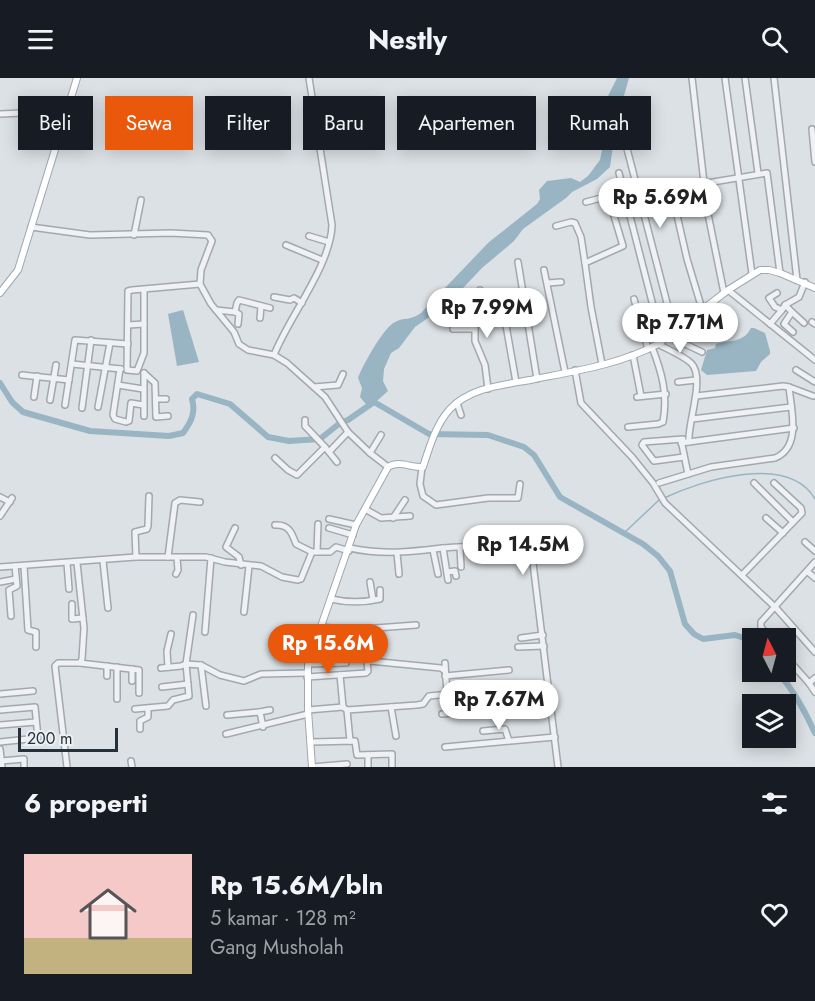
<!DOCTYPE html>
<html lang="id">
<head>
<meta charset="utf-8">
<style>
	:root { --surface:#171b24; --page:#242831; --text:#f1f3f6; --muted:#9ea1a6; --accent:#ea580c }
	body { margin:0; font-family:Jost,sans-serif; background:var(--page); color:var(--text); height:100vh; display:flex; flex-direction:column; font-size:22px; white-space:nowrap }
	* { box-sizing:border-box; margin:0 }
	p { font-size:20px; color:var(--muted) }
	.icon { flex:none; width:33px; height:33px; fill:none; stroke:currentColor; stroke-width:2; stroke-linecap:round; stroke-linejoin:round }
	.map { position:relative; height:689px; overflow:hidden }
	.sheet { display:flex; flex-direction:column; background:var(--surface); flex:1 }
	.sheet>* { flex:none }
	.hud { position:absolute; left:18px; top:18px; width:780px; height:54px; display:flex; gap:12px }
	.needle { width:39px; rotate:354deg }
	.controls { position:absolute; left:742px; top:550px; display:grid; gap:12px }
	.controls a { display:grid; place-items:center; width:54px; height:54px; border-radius:0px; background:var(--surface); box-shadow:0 3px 15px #0003; font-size:30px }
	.scale { position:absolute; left:18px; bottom:15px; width:100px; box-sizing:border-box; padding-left:6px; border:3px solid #27313a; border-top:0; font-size:16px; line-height:21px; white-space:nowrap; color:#27313a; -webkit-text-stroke:4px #ebf0f3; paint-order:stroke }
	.price { position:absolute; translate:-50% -51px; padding:0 14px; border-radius:21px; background:#fff; color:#222; font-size:20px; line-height:39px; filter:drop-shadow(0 2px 3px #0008) }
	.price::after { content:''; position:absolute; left:50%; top:36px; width:18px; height:14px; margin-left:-9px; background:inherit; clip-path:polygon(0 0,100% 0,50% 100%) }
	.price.selected { background:var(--accent); color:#fff }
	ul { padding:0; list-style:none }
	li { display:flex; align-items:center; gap:18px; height:150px; padding:0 24px }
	li span { display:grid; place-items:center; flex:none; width:168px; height:120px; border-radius:0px; color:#555 }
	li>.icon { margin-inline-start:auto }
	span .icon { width:72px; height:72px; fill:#fffc; stroke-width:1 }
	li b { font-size:26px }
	h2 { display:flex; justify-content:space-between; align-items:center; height:72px; padding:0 24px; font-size:26px }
	.tag { padding:0 21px; border-radius:0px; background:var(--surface); box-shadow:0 3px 15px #0003; font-size:21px; line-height:54px }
	.tag.selected { background:var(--accent); color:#fff }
	header { display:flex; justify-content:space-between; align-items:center; height:78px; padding:0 24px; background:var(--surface); font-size:27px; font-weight:700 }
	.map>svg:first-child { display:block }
	.water { fill:#99b5c3 }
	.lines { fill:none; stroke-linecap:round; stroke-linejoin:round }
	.stream { stroke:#99b5c3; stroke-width:1.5 }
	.river { stroke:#99b5c3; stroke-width:6 }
	.minor-casing { stroke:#a2a9ae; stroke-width:8 }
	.major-casing { stroke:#9da8b0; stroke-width:8 }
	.minor { stroke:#eff1f4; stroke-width:5 }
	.major { stroke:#fff; stroke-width:6 }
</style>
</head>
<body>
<header><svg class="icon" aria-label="menu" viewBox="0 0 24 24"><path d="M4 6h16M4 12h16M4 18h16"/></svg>Nestly<svg class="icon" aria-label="search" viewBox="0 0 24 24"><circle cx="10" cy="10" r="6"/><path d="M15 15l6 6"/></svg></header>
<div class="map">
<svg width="815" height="689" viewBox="0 0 815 689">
	<rect width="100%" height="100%" fill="#dce1e5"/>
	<g class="water">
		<path d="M 617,0 L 629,0 L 616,46 L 610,89 L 597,101 L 572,114 L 566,120 L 523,151 L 514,163 L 482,190 L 448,226 L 415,249 L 399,270 L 391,275 L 384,291 L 383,303 L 388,313 L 369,330 L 360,319 L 362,310 L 358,300 C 363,287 383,250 395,244 C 404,239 410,243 421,235 L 489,164 L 537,126 L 540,121 L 539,112 L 547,103 L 571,100 L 580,104 L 588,98 L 600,82 L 603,67 L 601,58 L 606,45 L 608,18 Z"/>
		<path d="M 183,232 L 199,284 L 177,288 L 168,236 Z"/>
		<path d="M 751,250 L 754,250 L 765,255 L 770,273 L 770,276 L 761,284 L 756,293 L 707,297 L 701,292 L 707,272 L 715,270 L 716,266 C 729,262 744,265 751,250 Z"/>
	</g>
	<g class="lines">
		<g class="stream">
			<path d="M 664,420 C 702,402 788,375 815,421"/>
			<path d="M 623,456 L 659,422"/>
		</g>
		<g class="river">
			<path d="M 0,305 L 12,324 L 23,334 L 90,353 L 169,358 L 183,355 C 191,344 196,335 192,321 L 197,316 L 230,326 L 268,359 L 289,363 L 320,361 L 340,345 L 348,342 L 374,324"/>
			<path d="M 372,319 L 374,324 L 429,356 L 488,357 L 524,369 L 534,377 L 560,419 L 643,466 L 658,478 L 670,493 L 685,546 L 694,556 L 703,561 L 735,557 L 750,562 L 753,565"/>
			<path d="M 778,594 C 794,613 805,633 815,655"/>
		</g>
		<g class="minor-casing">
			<g id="minor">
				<path d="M 692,0 L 707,131 L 724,215"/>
				<path d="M 725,0 L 752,196"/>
				<path d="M 745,0 L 758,95"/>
				<path d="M 774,0 L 797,202"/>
				<path d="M 0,36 L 67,33"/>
				<path d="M 627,50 L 625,63 L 674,252"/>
				<path d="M 812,51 L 815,84"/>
				<path d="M 619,95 L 662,263"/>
				<path d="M 586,124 L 605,119 L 609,121 L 623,168 L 585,185 L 591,229 L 602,286"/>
				<path d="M 556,148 L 571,144 L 575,145 L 581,159 L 585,185"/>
				<path d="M 31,149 L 90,157 L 171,155 L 208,157 L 212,163 L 201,192 L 200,206 L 211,226 L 234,254 L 239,266 L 248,272 L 274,277 L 287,285 L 325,319 L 348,354 L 370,375 L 388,389"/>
				<path d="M 134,157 L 141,122"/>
				<path d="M 309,158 L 329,164"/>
				<path d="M 286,167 L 322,182"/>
				<path d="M 518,184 L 537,301"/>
				<path d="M 544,192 L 565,294"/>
				<path d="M 548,205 L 561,204"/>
				<path d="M 144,211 L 144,275 L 137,293 L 127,292 L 128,213 L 132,212 L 200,206"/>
				<path d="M 480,212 L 480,217 L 475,224 L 475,263 L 485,287 L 488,311"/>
				<path d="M 728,212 L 815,282"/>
				<path d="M 777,215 L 769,220 L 775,229 L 782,232 L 785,227"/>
				<path d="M 511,216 L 501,219 L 516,304"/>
				<path d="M 274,219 L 290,222 L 294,220 L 302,225"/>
				<path d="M 634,221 L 648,271"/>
				<path d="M 702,231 L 687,181 L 671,111 L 767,95 L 780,195"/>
				<path d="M 216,232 L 235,234 L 237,225 L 239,222 L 270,230"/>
				<path d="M 235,234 L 239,236 L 238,246"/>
				<path d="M 792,234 L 804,245"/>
				<path d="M 455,238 L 453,251 L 475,251"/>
				<path d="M 260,240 L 261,228"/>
				<path d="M 812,244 L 815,246"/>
				<path d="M 770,246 L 782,232"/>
				<path d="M 128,247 L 144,246"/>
				<path d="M 793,254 L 784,246 L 792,234 L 785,227 L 799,219 L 805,204"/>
				<path d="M 668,258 L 702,274"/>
				<path d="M 658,266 C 669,272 682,277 691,285 C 706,299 687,346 689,364"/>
				<path d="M 274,277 C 289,239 331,187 332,147 L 309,0"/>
				<path d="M 633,277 L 641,318"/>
				<path d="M 72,286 L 121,291"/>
				<path d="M 120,291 L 113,337 L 115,341 L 126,344 L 129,343 L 131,325 L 143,327"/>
				<path d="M 575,292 L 581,325 L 632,379 L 653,405 L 665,425 L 776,530 L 815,574"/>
				<path d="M 796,292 L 815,304"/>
				<path d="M 144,295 L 155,305 L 156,339 L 168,338"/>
				<path d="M 144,295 L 144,338"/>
				<path d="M 22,297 L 69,302"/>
				<path d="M 678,304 L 696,302"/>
				<path d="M 118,307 L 143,311"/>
				<path d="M 314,309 L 338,307 L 343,296"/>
				<path d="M 789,309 L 813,318"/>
				<path d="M 34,319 L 37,298"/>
				<path d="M 637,319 L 666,316"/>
				<path d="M 156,321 L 166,321"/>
				<path d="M 50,322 L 56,287"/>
				<path d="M 457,325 L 461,337"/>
				<path d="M 65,327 L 75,262 L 128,266"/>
				<path d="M 98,329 L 110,265"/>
				<path d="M 82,330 L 91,262"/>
				<path d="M 692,341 L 791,329"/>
				<path d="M 305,342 L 305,348 L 325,369"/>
				<path d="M 628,349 L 658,346 L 663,344 C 668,316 662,295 652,269"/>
				<path d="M 683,361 L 644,364 L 642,367 L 654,383 L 684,379"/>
				<path d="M 681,362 L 688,396"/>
				<path d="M 681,365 L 794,350"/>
				<path d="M 329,374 L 337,384"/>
				<path d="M 370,375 L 381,357"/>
				<path d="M 275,380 L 288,392 L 297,397 L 325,369 L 329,374 L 348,354"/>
				<path d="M 422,389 L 420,406 L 423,418 L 436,427 L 488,420 L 518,420 L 520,406"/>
				<path d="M 659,405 L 711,389 L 775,380 C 802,369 791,331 789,309 L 783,308 L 696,318"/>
				<path d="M 754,405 L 793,444"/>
				<path d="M 0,419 L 10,424"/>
				<path d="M 365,431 L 381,440 L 410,438"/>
				<path d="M 0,438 L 12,420"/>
				<path d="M 393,440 L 405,422"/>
				<path d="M 766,440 L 783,455"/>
				<path d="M 329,441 L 356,447"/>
				<path d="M 275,447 C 289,446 292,455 296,466 L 312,474"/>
				<path d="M 235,450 L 226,469 L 239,479 L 241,487"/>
				<path d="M 329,450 L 353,457"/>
				<path d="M 482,452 L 483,468"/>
				<path d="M 805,464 L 815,473"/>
				<path d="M 460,469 L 461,489"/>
				<path d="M 350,470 C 381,477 410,474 442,470 C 470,468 498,468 526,467 L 531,469 L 558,689"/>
				<path d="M 443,470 L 448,502"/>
				<path d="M 433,472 L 438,496"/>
				<path d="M 317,474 L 318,446"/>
				<path d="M 397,475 L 399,496"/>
				<path d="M 136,479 L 135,454 L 147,451 L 148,448 L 149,418"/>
				<path d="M 168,479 L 175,425 L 180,422 L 200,424"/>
				<path d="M 103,483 L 108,530"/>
				<path d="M 67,485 L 69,511"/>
				<path d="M 77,485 L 84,550 L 82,581 L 80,585 L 139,592 L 139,615"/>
				<path d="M 24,488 L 28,552 L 36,554 L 36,569"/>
				<path d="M 0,489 L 136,479 L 206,479 L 225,484 L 261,488 L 282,499 L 298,502 L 301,501 L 312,474 L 330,474 L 336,469 L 349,473"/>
				<path d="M 447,494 L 455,493 L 456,498"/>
				<path d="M 808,494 L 815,500"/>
				<path d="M 176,496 L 178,492 L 177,480"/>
				<path d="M 742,497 L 802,435 L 801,430 L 774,405"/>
				<path d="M 0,504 L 16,501"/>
				<path d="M 370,504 L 373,522"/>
				<path d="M 331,521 C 348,525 362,525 380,521 L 380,512"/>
				<path d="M 72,526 L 72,541 L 83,540"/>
				<path d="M 244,534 L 249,488"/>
				<path d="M 11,538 L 9,512 L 17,508 L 15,488"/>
				<path d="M 322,549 L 349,552 L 416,547"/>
				<path d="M 205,554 L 211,480"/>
				<path d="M 521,560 L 543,557"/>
				<path d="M 771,561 L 761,549 L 761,544 L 815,484"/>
				<path d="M 518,569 L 544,568"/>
				<path d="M 313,575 L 348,572"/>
				<path d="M 786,579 L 809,605 L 815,600"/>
				<path d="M 445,585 L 447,616"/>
				<path d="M 308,586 L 346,585"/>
				<path d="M 201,587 L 206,628"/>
				<path d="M 107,588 L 107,598"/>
				<path d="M 168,589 L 167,573 L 171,556"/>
				<path d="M 161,590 L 181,588 L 186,586 L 201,587 L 220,597 L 244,603 L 261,596 L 307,595"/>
				<path d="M 132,591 L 132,603"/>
				<path d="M 340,597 L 343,629"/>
				<path d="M 445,598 L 509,592"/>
				<path d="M 307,599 L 366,595 L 368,593 L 367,585 L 370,583 L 441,590 L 445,593"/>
				<path d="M 809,605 L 815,614"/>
				<path d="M 162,609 L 188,606"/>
				<path d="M 0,616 L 33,613"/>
				<path d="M 117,621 L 117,589"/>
				<path d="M 391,629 L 396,658"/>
				<path d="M 135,631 L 168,628 L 173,622 L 189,618 L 186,586 L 193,537"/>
				<path d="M 500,631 L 499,614 L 502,612 L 532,611 L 535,628"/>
				<path d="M 0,632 L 35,629 L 38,660 L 0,664"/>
				<path d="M 308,632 L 343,629 L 347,632 L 417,627 L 423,626 L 429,618 L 485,613"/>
				<path d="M 347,632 L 350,663"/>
				<path d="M 442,636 L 551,626"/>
				<path d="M 227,637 L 260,634"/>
				<path d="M 0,647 L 36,644"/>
				<path d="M 263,649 L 260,634 L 270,632"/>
				<path d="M 140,651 L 140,643 L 148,639 L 148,631"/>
				<path d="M 483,653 L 505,651 L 509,663"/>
				<path d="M 226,656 L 308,636"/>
				<path d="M 311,664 L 355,663 L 357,677 L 392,676 L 392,688"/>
				<path d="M 445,669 L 555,659"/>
				<path d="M 0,671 L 2,689"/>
				<path d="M 368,677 L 368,689"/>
				<path d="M 1,683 L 24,681 L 24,689"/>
				<path d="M 131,683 L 132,689"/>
				<path d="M 67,689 L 55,588 L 58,585 L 80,585"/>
				<path d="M 312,689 L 347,686"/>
			</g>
		</g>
		<g class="major-casing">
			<g id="major">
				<path d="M 0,215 L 18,192 L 77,0"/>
				<path d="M 312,689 L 308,632 L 308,586 L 356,447 L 388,389 C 400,382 411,390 423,389 C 429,370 436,346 450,331 C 472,308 506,307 535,301 C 576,293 621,286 658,266 L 728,212 L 760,192 L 769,192 L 780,195 L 815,210"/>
			</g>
		</g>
		<use href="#minor" class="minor"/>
		<use href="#major" class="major"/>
	</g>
</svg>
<div class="controls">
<a><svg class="needle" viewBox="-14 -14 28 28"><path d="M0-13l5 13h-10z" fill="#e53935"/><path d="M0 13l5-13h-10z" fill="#9ea1a6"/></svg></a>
<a><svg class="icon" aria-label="layers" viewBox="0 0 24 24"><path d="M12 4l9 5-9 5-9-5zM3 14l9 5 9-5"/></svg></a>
</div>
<div class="scale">200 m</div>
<b class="price" style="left:660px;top:151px">Rp 5.69M</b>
<b class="price" style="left:487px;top:261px">Rp 7.99M</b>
<b class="price" style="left:680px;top:276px">Rp 7.71M</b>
<b class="price" style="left:523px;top:498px">Rp 14.5M</b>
<b class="price selected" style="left:328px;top:597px">Rp 15.6M</b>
<b class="price" style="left:499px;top:653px">Rp 7.67M</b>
<div class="hud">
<a class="tag">Beli</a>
<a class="tag selected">Sewa</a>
<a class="tag">Filter</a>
<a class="tag">Baru</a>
<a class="tag">Apartemen</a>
<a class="tag">Rumah</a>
</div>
</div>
<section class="sheet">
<h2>6 properti<svg class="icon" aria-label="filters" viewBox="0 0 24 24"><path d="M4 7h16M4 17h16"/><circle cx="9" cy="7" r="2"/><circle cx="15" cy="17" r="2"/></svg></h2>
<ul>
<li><span style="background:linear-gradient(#f6c9c9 70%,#c2b280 0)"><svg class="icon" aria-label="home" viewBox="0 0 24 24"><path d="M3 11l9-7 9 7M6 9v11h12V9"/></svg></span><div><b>Rp 15.6M/bln</b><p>5 kamar · 128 m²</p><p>Gang Musholah</p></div><svg class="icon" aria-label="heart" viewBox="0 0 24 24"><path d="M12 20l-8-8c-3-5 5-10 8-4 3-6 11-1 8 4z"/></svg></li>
</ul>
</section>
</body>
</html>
